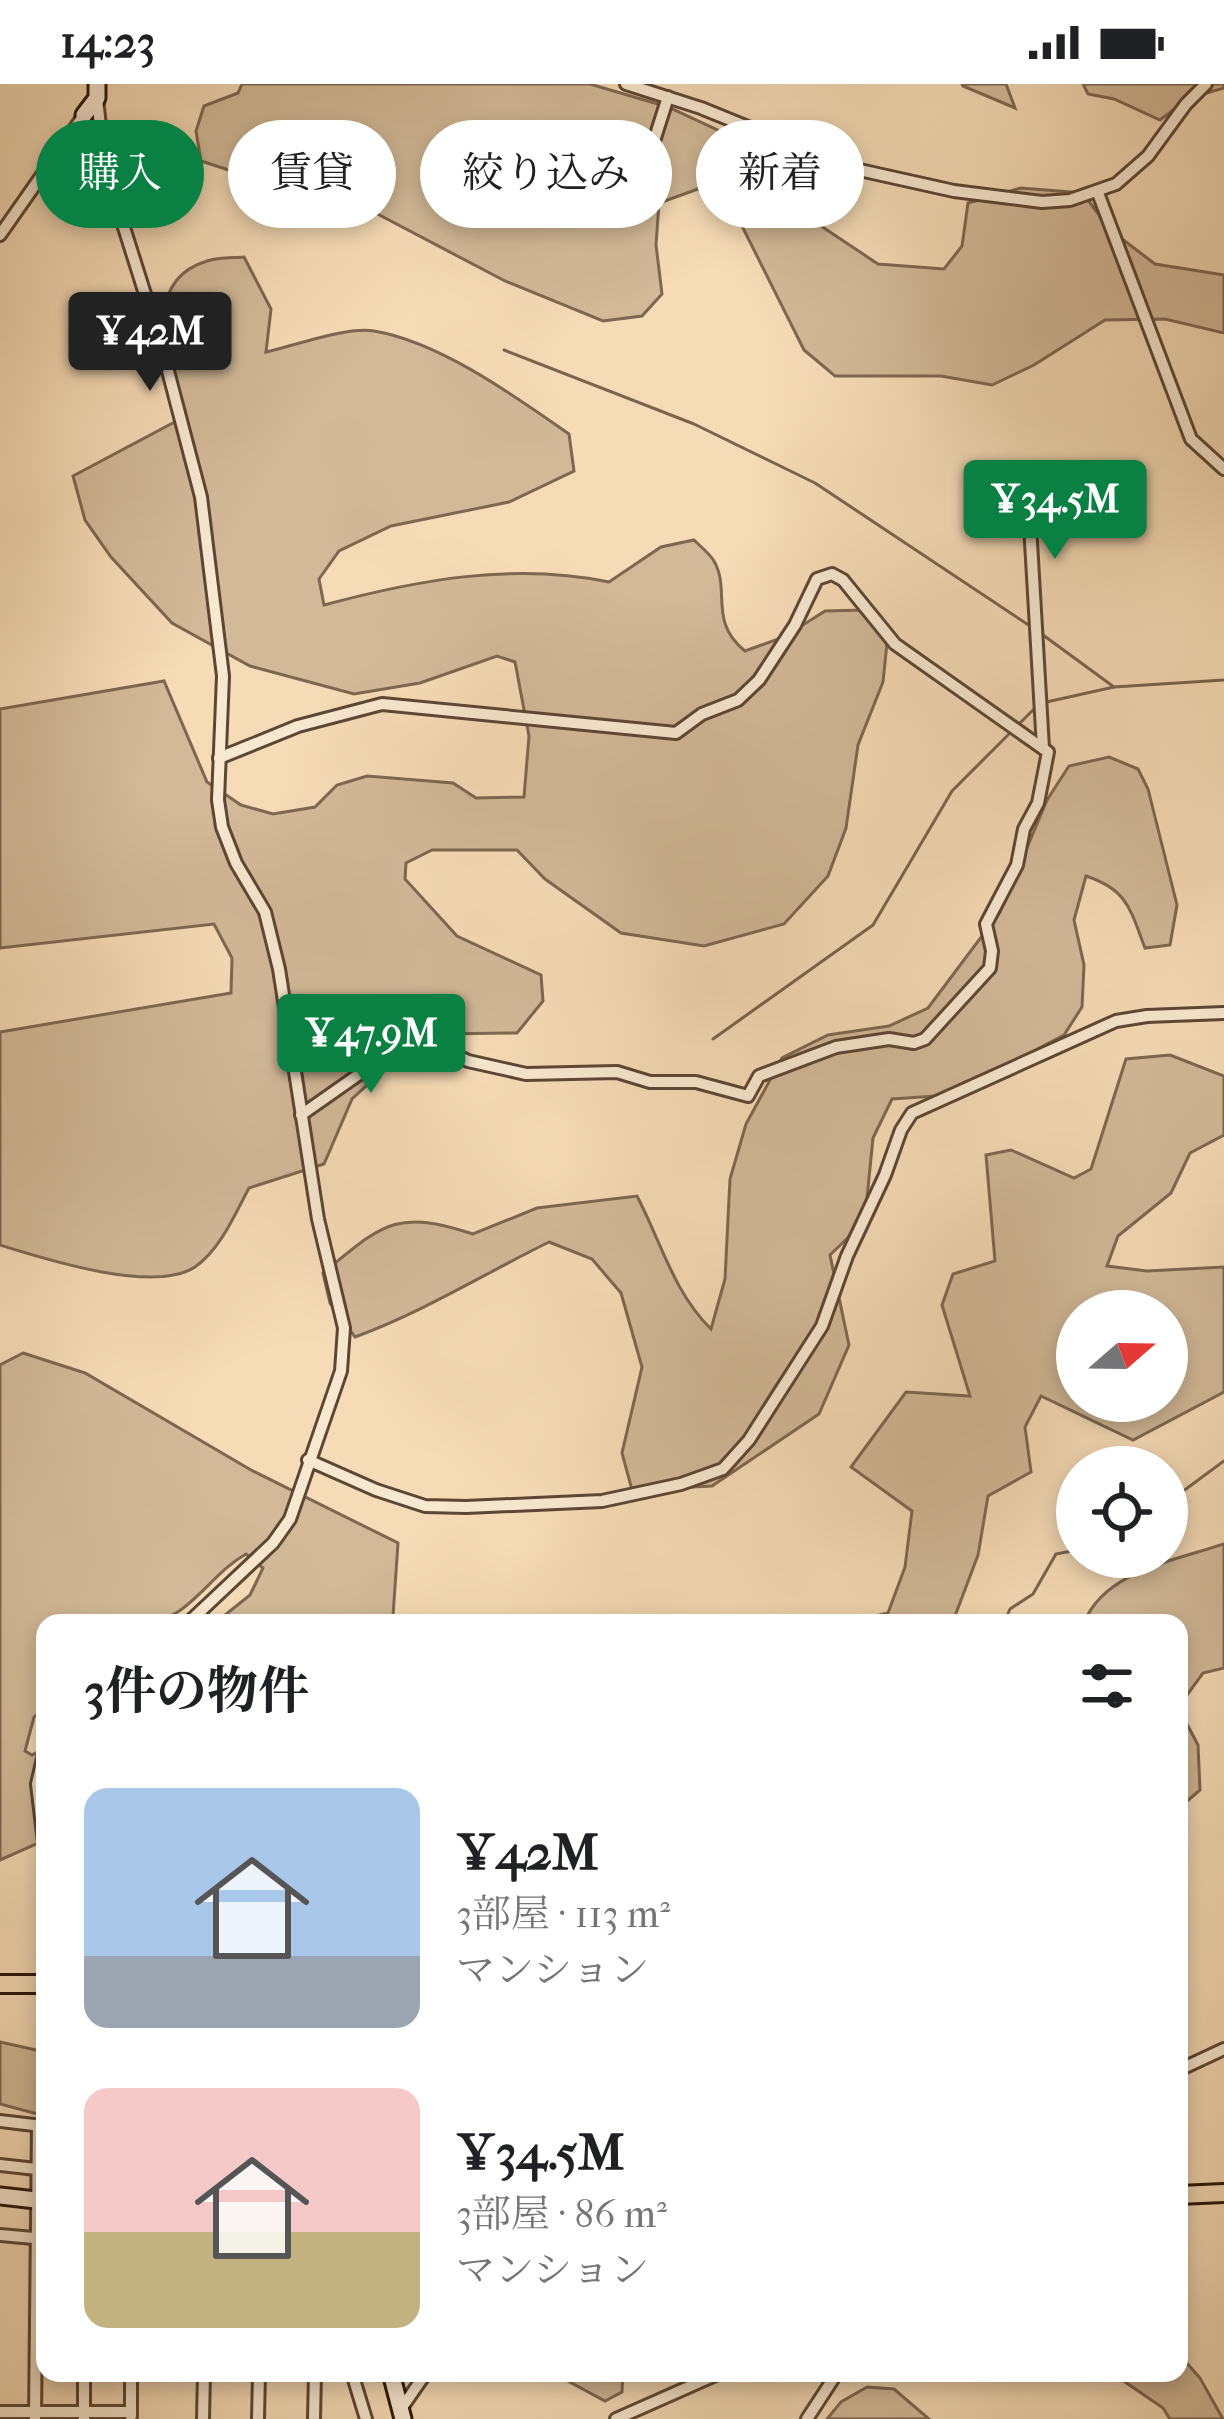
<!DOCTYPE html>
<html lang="ja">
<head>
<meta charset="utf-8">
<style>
	:root { --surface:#fff; --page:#f2f2f2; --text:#202124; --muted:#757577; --accent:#0b8043 }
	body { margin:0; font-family:"IM FELL French Canon","Noto Serif JP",serif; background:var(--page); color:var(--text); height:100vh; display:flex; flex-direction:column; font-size:45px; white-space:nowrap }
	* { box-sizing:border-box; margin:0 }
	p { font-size:39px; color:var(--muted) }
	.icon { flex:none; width:66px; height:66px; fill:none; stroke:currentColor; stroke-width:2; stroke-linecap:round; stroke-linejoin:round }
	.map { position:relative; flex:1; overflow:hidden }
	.sheet { position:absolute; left:36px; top:1530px; width:1152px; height:768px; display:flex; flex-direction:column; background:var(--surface); border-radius:24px; box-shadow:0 6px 18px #0003 }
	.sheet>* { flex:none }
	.banner { position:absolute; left:36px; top:36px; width:1152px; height:108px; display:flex; gap:24px }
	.needle { width:78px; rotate:70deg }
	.fabs { position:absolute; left:1056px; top:1206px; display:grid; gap:24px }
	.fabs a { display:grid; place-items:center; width:132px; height:132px; border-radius:50%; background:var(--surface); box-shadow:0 6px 18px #0003; font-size:60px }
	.price { position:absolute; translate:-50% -102px; padding:0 27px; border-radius:12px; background:var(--accent); color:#fff; font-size:39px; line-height:78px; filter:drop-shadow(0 3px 6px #0008) }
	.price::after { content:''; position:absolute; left:50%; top:72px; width:36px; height:27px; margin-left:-18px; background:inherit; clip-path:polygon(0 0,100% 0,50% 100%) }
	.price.current { background:#222; color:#fff }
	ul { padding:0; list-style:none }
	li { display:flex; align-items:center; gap:36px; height:300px; padding:0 48px }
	li span { display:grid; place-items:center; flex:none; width:336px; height:240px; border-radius:24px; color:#555 }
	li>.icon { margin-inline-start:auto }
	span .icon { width:144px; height:144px; fill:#fffc; stroke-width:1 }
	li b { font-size:51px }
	h2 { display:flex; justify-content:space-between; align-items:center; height:144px; padding:0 48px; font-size:51px }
	.chip { padding:0 42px; border-radius:54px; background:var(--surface); box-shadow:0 6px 18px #0003; font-size:42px; line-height:108px }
	.chip.current { background:var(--accent); color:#fff }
	.status { display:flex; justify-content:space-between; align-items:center; height:84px; padding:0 60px; background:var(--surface); direction:ltr }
	.status svg { height:33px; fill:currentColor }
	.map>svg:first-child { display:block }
	.green { fill:#d2b998; stroke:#7e6750; stroke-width:3; fill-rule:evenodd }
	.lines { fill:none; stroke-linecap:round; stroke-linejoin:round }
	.stream { stroke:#7a644d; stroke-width:3 }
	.street-casing { stroke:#5c4634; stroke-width:16 }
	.secondary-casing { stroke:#291508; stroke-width:21 }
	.primary-casing { stroke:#291508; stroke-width:22 }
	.street { stroke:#f8e8d0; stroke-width:10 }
	.secondary { stroke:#f8e8d0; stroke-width:15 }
	.primary { stroke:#f5dbb6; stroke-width:16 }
</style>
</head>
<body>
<div class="status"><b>14:23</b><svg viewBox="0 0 49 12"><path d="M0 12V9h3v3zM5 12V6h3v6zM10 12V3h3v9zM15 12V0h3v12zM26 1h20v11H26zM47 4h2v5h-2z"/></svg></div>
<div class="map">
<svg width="1224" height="2335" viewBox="0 0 1224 2335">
	<rect width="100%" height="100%" fill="#f5dbb6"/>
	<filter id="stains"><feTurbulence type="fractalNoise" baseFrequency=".00167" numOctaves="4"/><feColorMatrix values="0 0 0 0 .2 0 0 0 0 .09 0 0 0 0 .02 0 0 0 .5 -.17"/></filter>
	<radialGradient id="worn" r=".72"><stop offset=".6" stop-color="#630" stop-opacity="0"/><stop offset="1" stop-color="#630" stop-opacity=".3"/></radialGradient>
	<g class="green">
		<path d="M 242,0 L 590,0 L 668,23 L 752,62 L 791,97 L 815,138 L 878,180 L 944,185 L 962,162 L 968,119 L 1021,104 L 1083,109 L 1109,145 L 1155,180 L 1224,191 L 1224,249 L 1165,235 L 1105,236 L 1034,281 L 992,301 L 941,292 L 835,292 L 804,266 L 733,124 L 698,105 L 659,119 L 656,161 L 662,210 L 642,232 L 603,237 L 505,197 L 370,126 L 302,75 L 247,92 L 201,77 L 196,47 L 204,22 L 238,9 Z"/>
		<path d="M 962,0 L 1006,0 L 1015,24 L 963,2 Z"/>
		<path d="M 1083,0 L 1224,0 L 1224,4 L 1189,14 L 1160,36 L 1114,15 L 1088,10 Z"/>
		<path d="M 244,173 L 271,225 L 266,268 C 293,262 348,242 374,247 C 440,258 516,313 569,350 L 574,387 L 509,418 L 391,442 L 339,467 L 319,495 L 324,521 C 417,496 514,478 609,498 L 661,463 L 694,456 C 700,462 710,470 714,477 C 731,507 708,537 745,567 L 784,553 L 825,527 L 866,526 L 887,559 L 883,598 L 858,661 L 846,744 L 828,792 L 784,840 L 704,862 L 621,849 L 545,795 L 517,766 L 432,766 L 406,779 L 405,795 L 457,852 L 541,891 L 543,917 L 517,949 L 438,950 L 389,981 L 352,1015 L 324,1080 L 249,1104 C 235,1130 220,1166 195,1183 C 154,1210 45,1175 0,1161 L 0,948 L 231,909 L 232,874 L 214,840 L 0,864 L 0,625 L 164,597 L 207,698 L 241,721 L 273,730 L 315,723 L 337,701 L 367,692 L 453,699 L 476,714 L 524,713 L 529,652 L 515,578 L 497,572 L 420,599 L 354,610 L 250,582 L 172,539 L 111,473 L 85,436 L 73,392 L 184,333 C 173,283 135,199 207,177 C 218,173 233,174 244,173 Z"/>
		<path d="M 1109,673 L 1138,685 L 1148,705 L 1177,821 L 1170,861 L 1145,864 C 1130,825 1128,806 1086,792 L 1074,836 L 1084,881 L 1082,923 L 1064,951 L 951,1011 L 892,1015 L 873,1054 L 866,1124 L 857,1145 L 830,1171 L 849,1261 L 819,1330 L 712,1402 L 632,1406 L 622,1369 L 642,1283 L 621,1209 L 592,1175 L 549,1158 C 484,1190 423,1228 355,1253 L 330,1219 L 323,1189 C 382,1141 395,1124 473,1150 L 537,1124 L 637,1112 C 661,1158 674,1209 711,1245 L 725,1195 L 730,1095 L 746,1040 L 782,974 L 828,951 L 889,942 L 928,924 L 1000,828 L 1047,716 L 1069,682 Z"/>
		<path d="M 1170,971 L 1224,992 L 1224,1051 L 1190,1069 L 1171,1109 L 1118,1152 L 1107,1182 L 1147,1187 L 1224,1183 L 1224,1308 L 1133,1356 L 1041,1312 L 1025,1343 L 1031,1388 L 988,1412 L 978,1471 L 955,1532 L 949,1539 L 846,1539 L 888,1529 L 905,1483 L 912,1427 L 851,1383 L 906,1308 L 970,1312 L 942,1221 L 953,1190 L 995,1177 L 986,1071 L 1011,1066 L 1074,1094 L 1091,1085 L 1126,975 ZM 1077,1227 L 1167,1227 L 1167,1317 L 1077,1317 Z"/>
		<path d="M 23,1269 L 85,1289 L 251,1386 L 398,1459 L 393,1532 L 414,1539 L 215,1539 L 250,1511 L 263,1484 L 246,1470 C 221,1484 205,1508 182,1525 C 147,1551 87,1539 45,1539 L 45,1624 L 34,1633 L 25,1667 L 32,1671 L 45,1664 L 45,1756 L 0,1776 L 0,1281 Z"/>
		<path d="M 1224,1460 L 1224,1584 L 1203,1589 L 1179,1622 L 1179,1539 L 1084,1539 C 1104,1487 1177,1476 1224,1460 Z"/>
		<path d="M 1179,1625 L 1198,1661 L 1200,1706 L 1179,1724 Z"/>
		<path d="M 0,1958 L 45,1968 L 45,2032 L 0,2020 Z"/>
		<path d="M 1179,2270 L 1200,2294 L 1223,2335 L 1170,2335 L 1163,2324 L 1112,2289 L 1179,2289 Z"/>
		<path d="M 553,2289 L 623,2289 L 622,2308 L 605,2317 Z"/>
		<path d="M 867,2303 L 894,2305 L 929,2335 L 827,2335 L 841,2318 Z"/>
	</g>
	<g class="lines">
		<g class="stream">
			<path d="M 504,266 L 694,340 L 815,399 L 1030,542"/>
			<path d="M 1043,551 L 1114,603"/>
			<path d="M 1042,619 L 1114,603 L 1224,596"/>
			<path d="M 713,955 L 873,841 L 952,707 L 1035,624"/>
			<path d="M 1167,1419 L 1224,1377"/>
			<path d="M 1004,1539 L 1010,1525 L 1033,1510 L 1056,1470 L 1077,1466"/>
		</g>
		<g class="street-casing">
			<g id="street">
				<path d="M 626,0 L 701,24 L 846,83 L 954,107 L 1042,118 L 1070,116 L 1116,100 L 1148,72 L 1186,20 L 1206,0"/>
				<path d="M 97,14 L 104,80 L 162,264 L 201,413 L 223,592 L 218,716 L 222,743 L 236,779 L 265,828 L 279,885 L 318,1135 L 344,1244 L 341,1287 L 290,1435 L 273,1459 L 188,1539"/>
				<path d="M 647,79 L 668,13"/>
				<path d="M 1098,109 L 1191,355 L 1224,385"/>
				<path d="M 0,151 L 84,31"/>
				<path d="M 1033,433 L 1030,441 L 1043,664"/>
				<path d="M 219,674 L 298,642 L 382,620 L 676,649 L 702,630 L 738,616 L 759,596 L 795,541 L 817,495 L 832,490 L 843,496 L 895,560 L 1048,668 L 1038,719 L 1024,745 L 1017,781 L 986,840 L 992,867 L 990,884 L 925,955 L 914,959 L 889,955 L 836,963 L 759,992 L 748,1012 L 696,998 L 650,998 L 617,988 L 526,990 L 468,977 L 415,951 L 301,1031"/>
				<path d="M 308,1376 L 376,1406 L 425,1422 L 466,1423 L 602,1417 L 681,1400 L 723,1385 L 749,1356 L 822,1242 L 847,1172 L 885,1091 L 901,1046 L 912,1029 L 1116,937 L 1147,932 L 1224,929"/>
				<path d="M 45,1666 L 37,1700 L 45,1767"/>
				<path d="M 1179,1986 L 1224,1965"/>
				<path d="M 0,2037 L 42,2042"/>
				<path d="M 0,2081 L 45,2086"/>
				<path d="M 0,2151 L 45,2155"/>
				<path d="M 352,2289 L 366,2335"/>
				<path d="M 401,2325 L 426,2289"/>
				<path d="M 0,2328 L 131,2328"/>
				<path d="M 131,2332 L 131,2289"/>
				<path d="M 84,2334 L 84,2289"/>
				<path d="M 35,2335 L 38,2041"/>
				<path d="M 203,2335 L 204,2289"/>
				<path d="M 258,2335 L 259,2289"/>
				<path d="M 314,2335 L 315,2289"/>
				<path d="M 616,2335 L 720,2289"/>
				<path d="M 807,2335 L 837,2289"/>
			</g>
		</g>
		<g class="secondary-casing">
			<g id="secondary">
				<path d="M 84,31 L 97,14 L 97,0"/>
				<path d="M 0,2112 L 45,2117"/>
				<path d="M 391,2289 L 403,2335"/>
			</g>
		</g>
		<g class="primary-casing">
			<g id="primary">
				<path d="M 0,1900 L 45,1900"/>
				<path d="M 1179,2111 L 1224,2109"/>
			</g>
		</g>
		<use href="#street" class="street"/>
		<use href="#secondary" class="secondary"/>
		<use href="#primary" class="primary"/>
	</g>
	<rect width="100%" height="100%" filter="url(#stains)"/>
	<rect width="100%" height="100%" fill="url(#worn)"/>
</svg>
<div class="fabs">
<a><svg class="needle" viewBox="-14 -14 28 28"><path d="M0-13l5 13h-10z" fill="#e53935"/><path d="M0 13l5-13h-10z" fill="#757577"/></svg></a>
<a><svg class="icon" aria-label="locate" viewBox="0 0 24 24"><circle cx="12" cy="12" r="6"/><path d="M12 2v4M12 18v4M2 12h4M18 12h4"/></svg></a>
</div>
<b class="price current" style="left:150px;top:310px">¥42M</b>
<b class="price" style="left:1055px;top:478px">¥34.5M</b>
<b class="price" style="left:371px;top:1012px">¥47.9M</b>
<div class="banner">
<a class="chip current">購入</a>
<a class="chip">賃貸</a>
<a class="chip">絞り込み</a>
<a class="chip">新着</a>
</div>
<section class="sheet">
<h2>3件の物件<svg class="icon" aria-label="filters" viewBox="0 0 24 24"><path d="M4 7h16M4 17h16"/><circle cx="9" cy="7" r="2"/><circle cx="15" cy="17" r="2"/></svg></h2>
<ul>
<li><span style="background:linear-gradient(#a9c7e8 70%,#9aa5b1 0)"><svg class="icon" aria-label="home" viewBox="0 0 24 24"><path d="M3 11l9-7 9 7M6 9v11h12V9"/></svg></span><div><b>¥42M</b><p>3部屋 · 113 m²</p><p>マンション</p></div></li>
<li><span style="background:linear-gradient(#f6c9c9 60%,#c2b280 0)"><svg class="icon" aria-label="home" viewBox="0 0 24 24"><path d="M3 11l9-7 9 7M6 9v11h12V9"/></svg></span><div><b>¥34.5M</b><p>3部屋 · 86 m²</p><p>マンション</p></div></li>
</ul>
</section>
</div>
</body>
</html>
